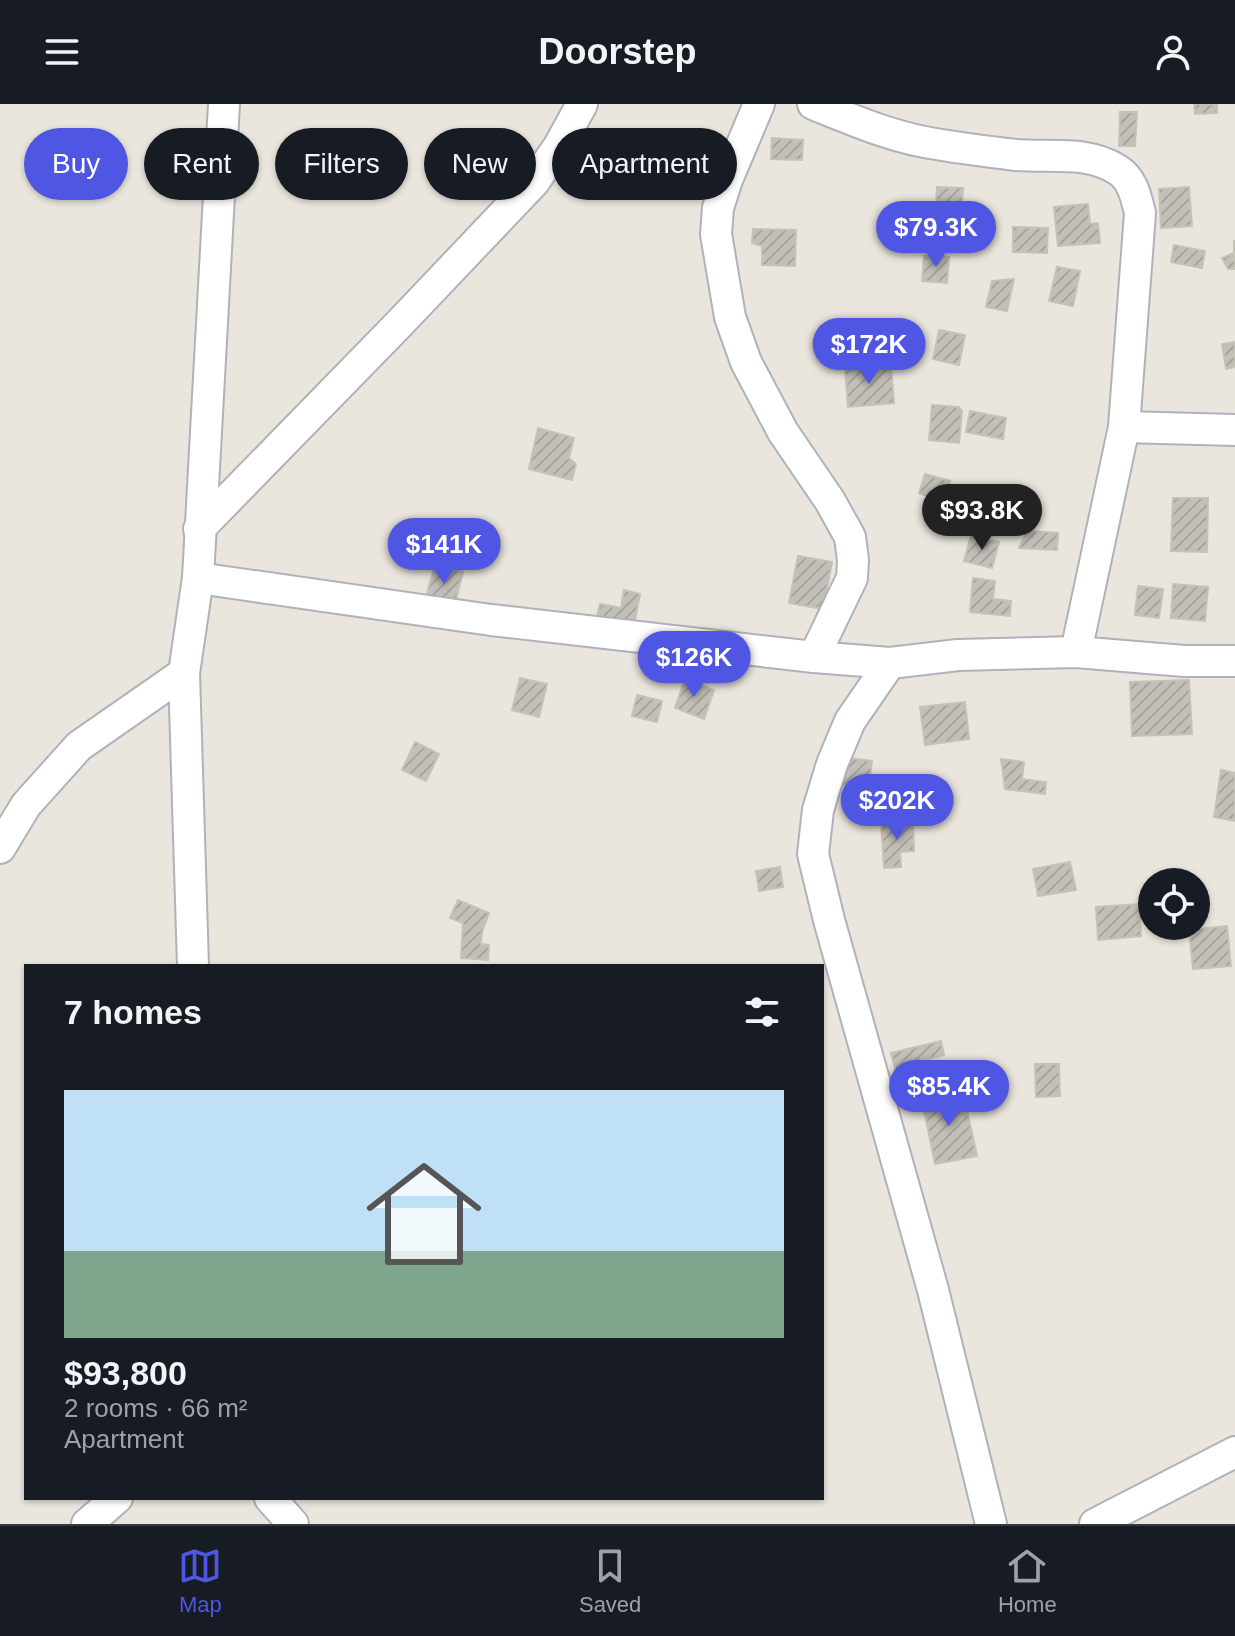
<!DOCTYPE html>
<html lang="en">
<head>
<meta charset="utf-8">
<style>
	:root { --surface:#171b24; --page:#242831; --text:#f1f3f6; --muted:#9ea1a6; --line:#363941; --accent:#5056e4 }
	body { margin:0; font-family:Helvetica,sans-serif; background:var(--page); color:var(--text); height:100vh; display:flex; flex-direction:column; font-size:30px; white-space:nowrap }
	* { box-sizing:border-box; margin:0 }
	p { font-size:26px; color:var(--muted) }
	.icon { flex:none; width:44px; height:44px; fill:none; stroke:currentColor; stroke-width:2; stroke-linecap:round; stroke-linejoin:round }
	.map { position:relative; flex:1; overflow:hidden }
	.drawer { position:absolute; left:24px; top:860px; width:800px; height:536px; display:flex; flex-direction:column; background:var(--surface); border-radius:0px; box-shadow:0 2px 6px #0004 }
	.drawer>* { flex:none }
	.banner { position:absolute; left:24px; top:24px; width:800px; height:72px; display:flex; gap:16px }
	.fabs { position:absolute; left:1138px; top:764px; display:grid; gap:16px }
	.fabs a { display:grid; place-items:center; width:72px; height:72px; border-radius:50%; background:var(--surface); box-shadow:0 2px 6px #0004; font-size:40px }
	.price { position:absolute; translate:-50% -68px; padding:0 18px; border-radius:28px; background:var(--accent); color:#fff; font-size:26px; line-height:52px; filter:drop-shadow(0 2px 4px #0008) }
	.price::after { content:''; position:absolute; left:50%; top:48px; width:24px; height:18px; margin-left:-12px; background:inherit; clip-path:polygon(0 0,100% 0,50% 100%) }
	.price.on { background:#222; color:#fff }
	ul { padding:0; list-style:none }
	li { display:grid; align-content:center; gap:16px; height:424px; padding:0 40px }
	li span { display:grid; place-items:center; height:248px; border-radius:0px; color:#555 }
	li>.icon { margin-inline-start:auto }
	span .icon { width:144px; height:144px; fill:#fffc; stroke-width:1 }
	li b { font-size:34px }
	h2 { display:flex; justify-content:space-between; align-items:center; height:96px; padding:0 40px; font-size:34px }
	.tag { padding:0 28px; border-radius:36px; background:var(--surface); box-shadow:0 2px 6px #0004; font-size:28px; line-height:72px }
	.tag.on { background:var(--accent); color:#fff }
	header { display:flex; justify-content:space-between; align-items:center; height:104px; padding:0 40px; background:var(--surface); font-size:36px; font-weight:700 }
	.menu { display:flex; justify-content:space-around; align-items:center; height:112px; border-top:2px solid var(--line); background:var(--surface); font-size:22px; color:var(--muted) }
	.menu a { display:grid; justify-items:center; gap:4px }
	.menu .on { color:var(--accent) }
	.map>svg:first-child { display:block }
	.building { fill:url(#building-hatch); stroke:#c5c2b7; stroke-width:2 }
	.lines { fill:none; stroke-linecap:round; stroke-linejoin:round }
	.street-casing { stroke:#b1b1bc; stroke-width:34 }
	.street { stroke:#fff; stroke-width:30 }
</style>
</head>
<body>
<header><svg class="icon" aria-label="menu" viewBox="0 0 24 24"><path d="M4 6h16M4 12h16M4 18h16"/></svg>Doorstep<svg class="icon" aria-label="person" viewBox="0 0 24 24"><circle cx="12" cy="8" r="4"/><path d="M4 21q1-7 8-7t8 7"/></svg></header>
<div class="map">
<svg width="1235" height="1420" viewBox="0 0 1235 1420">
	<defs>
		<pattern id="building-hatch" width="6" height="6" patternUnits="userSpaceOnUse" patternTransform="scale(2)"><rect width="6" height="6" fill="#c3c0b9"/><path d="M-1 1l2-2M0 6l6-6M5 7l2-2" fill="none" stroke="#a8a59f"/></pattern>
	</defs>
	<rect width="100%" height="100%" fill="#eae6dd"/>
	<g class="building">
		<path d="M 1194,0 L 1217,0 L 1217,9 L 1195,10 Z"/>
		<path d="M 1120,8 L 1137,8 L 1135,42 L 1119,42 Z"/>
		<path d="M 772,34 L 803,36 L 802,56 L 771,55 Z"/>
		<path d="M 663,39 L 706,40 L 711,55 L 699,55 L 699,77 L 662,76 Z"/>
		<path d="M 937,83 L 963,84 L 961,117 L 935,115 Z"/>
		<path d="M 1189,83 L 1192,122 L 1161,124 L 1159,85 Z"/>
		<path d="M 1088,100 L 1090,120 L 1098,119 L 1100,139 L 1058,142 L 1054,103 Z"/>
		<path d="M 1013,123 L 1048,124 L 1047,149 L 1013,148 Z"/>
		<path d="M 753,125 L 796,126 L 795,162 L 762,161 L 762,142 L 752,139 Z"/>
		<path d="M 1234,136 L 1235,165 L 1228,165 L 1222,154 L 1234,149 Z"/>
		<path d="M 1174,141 L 1205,147 L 1202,164 L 1171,158 Z"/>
		<path d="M 924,152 L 949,153 L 947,179 L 922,177 Z"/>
		<path d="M 1057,163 L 1080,167 L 1073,202 L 1049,197 Z"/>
		<path d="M 1014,175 L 1007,207 L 986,203 L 992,177 Z"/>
		<path d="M 939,226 L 965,231 L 959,261 L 933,255 Z"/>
		<path d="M 1235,238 L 1235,263 L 1226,265 L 1222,240 Z"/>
		<path d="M 891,261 L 894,299 L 848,303 L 845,264 Z"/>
		<path d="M 932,301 L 959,303 L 962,307 L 959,339 L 929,336 Z"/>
		<path d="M 970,307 L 1006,314 L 1003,335 L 966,328 Z"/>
		<path d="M 538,324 L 574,334 L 569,354 L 576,360 L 572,376 L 529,365 Z"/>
		<path d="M 925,370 L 950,377 L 944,397 L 919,389 Z"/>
		<path d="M 1173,394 L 1208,394 L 1207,448 L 1171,447 Z"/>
		<path d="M 1027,427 L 1058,429 L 1057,446 L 1019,444 Z"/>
		<path d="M 971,431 L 999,438 L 992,464 L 964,457 Z"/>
		<path d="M 798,452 L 832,458 L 823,505 L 789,499 Z"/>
		<path d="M 435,461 L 463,468 L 454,504 L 425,496 Z"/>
		<path d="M 973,474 L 995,477 L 993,495 L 1011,497 L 1010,512 L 970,508 Z"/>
		<path d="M 1173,480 L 1208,483 L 1205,517 L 1171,514 Z"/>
		<path d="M 1138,482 L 1163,485 L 1159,514 L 1135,511 Z"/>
		<path d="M 624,486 L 640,490 L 633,526 L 596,518 L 600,500 L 621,504 Z"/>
		<path d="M 520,574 L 547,580 L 539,613 L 512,606 Z"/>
		<path d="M 685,575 L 714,586 L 704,615 L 675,604 Z"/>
		<path d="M 1189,576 L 1192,630 L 1132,632 L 1130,578 Z"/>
		<path d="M 637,591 L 662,597 L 657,618 L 632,612 Z"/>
		<path d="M 965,598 L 969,635 L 925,641 L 920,603 Z"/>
		<path d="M 415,638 L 439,650 L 426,677 L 402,666 Z"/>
		<path d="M 843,653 L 872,657 L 868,686 L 840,682 Z"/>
		<path d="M 1001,655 L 1024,658 L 1022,675 L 1046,678 L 1045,690 L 1005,685 Z"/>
		<path d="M 1221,666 L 1235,669 L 1235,717 L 1214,713 Z"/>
		<path d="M 913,717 L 914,747 L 900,748 L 901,763 L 884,764 L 881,719 Z"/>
		<path d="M 1070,758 L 1076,786 L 1038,792 L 1033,765 Z"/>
		<path d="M 780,763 L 783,783 L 759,787 L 756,767 Z"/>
		<path d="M 458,796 L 489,809 L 482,828 L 481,840 L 489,841 L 488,856 L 461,854 L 463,819 L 450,814 Z"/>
		<path d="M 1139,800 L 1141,832 L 1098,836 L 1096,803 Z"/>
		<path d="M 1227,822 L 1231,862 L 1193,865 L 1189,826 Z"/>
		<path d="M 941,937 L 944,951 L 912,959 L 917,976 L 899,980 L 891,949 Z"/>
		<path d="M 1035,960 L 1059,960 L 1060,992 L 1036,993 Z"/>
		<path d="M 963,988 L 977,1052 L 935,1060 L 922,996 Z"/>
	</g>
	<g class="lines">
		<g class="street-casing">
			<g id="street">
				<path d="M 759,0 L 727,76 L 718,104 L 716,130 L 730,213 L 746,258 L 783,328 L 830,397 L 850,433 L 853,456 L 852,474 L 814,553"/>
				<path d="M 813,0 C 855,17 896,35 942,41 C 966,45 991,48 1016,51 C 1051,54 1087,46 1118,66 C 1133,76 1136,93 1140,109 L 1124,323 L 1076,548"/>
				<path d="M 1124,323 L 1235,326"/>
				<path d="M 199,425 L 400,219 L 534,78 L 559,42 L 582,0"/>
				<path d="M 198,474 L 491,516 L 814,553 L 890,559 L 958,551 L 1076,548 L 1184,557 L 1235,557"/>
				<path d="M 890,559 L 850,617 L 832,660 L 818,706 L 813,750 L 829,816 L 933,1186 L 991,1420"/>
				<path d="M 0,744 L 26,701 L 79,642 L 184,569"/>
				<path d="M 193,862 L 184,569 L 198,474 L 224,0"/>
				<path d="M 270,1394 L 293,1420"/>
				<path d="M 87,1420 L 117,1394"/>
				<path d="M 1095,1420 L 1235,1348"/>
			</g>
		</g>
		<use href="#street" class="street"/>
	</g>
</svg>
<div class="fabs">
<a><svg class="icon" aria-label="locate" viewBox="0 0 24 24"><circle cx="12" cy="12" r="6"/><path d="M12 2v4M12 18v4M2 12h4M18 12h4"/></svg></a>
</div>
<b class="price" style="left:936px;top:165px">$79.3K</b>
<b class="price" style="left:869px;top:282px">$172K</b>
<b class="price on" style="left:982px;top:448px">$93.8K</b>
<b class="price" style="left:444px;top:482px">$141K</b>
<b class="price" style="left:694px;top:595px">$126K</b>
<b class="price" style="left:897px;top:738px">$202K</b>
<b class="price" style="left:949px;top:1024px">$85.4K</b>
<div class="banner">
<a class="tag on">Buy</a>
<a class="tag">Rent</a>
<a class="tag">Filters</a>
<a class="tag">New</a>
<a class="tag">Apartment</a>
</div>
<section class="drawer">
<h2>7 homes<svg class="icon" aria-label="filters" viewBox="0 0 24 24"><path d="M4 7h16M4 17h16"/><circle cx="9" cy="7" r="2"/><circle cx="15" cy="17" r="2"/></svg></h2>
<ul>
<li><span style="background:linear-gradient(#bfe0f5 65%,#7fa58c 0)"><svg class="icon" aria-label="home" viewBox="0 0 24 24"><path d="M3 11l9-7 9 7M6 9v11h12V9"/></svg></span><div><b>$93,800</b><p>2 rooms · 66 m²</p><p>Apartment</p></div></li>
</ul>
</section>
</div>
<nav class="menu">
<a class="on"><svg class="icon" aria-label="map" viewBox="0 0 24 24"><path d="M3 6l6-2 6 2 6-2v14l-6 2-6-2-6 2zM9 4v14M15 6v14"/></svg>Map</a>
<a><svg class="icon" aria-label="saved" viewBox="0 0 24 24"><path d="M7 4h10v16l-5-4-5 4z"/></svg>Saved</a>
<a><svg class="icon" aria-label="home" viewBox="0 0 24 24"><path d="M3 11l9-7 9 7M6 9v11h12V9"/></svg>Home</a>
</nav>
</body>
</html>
